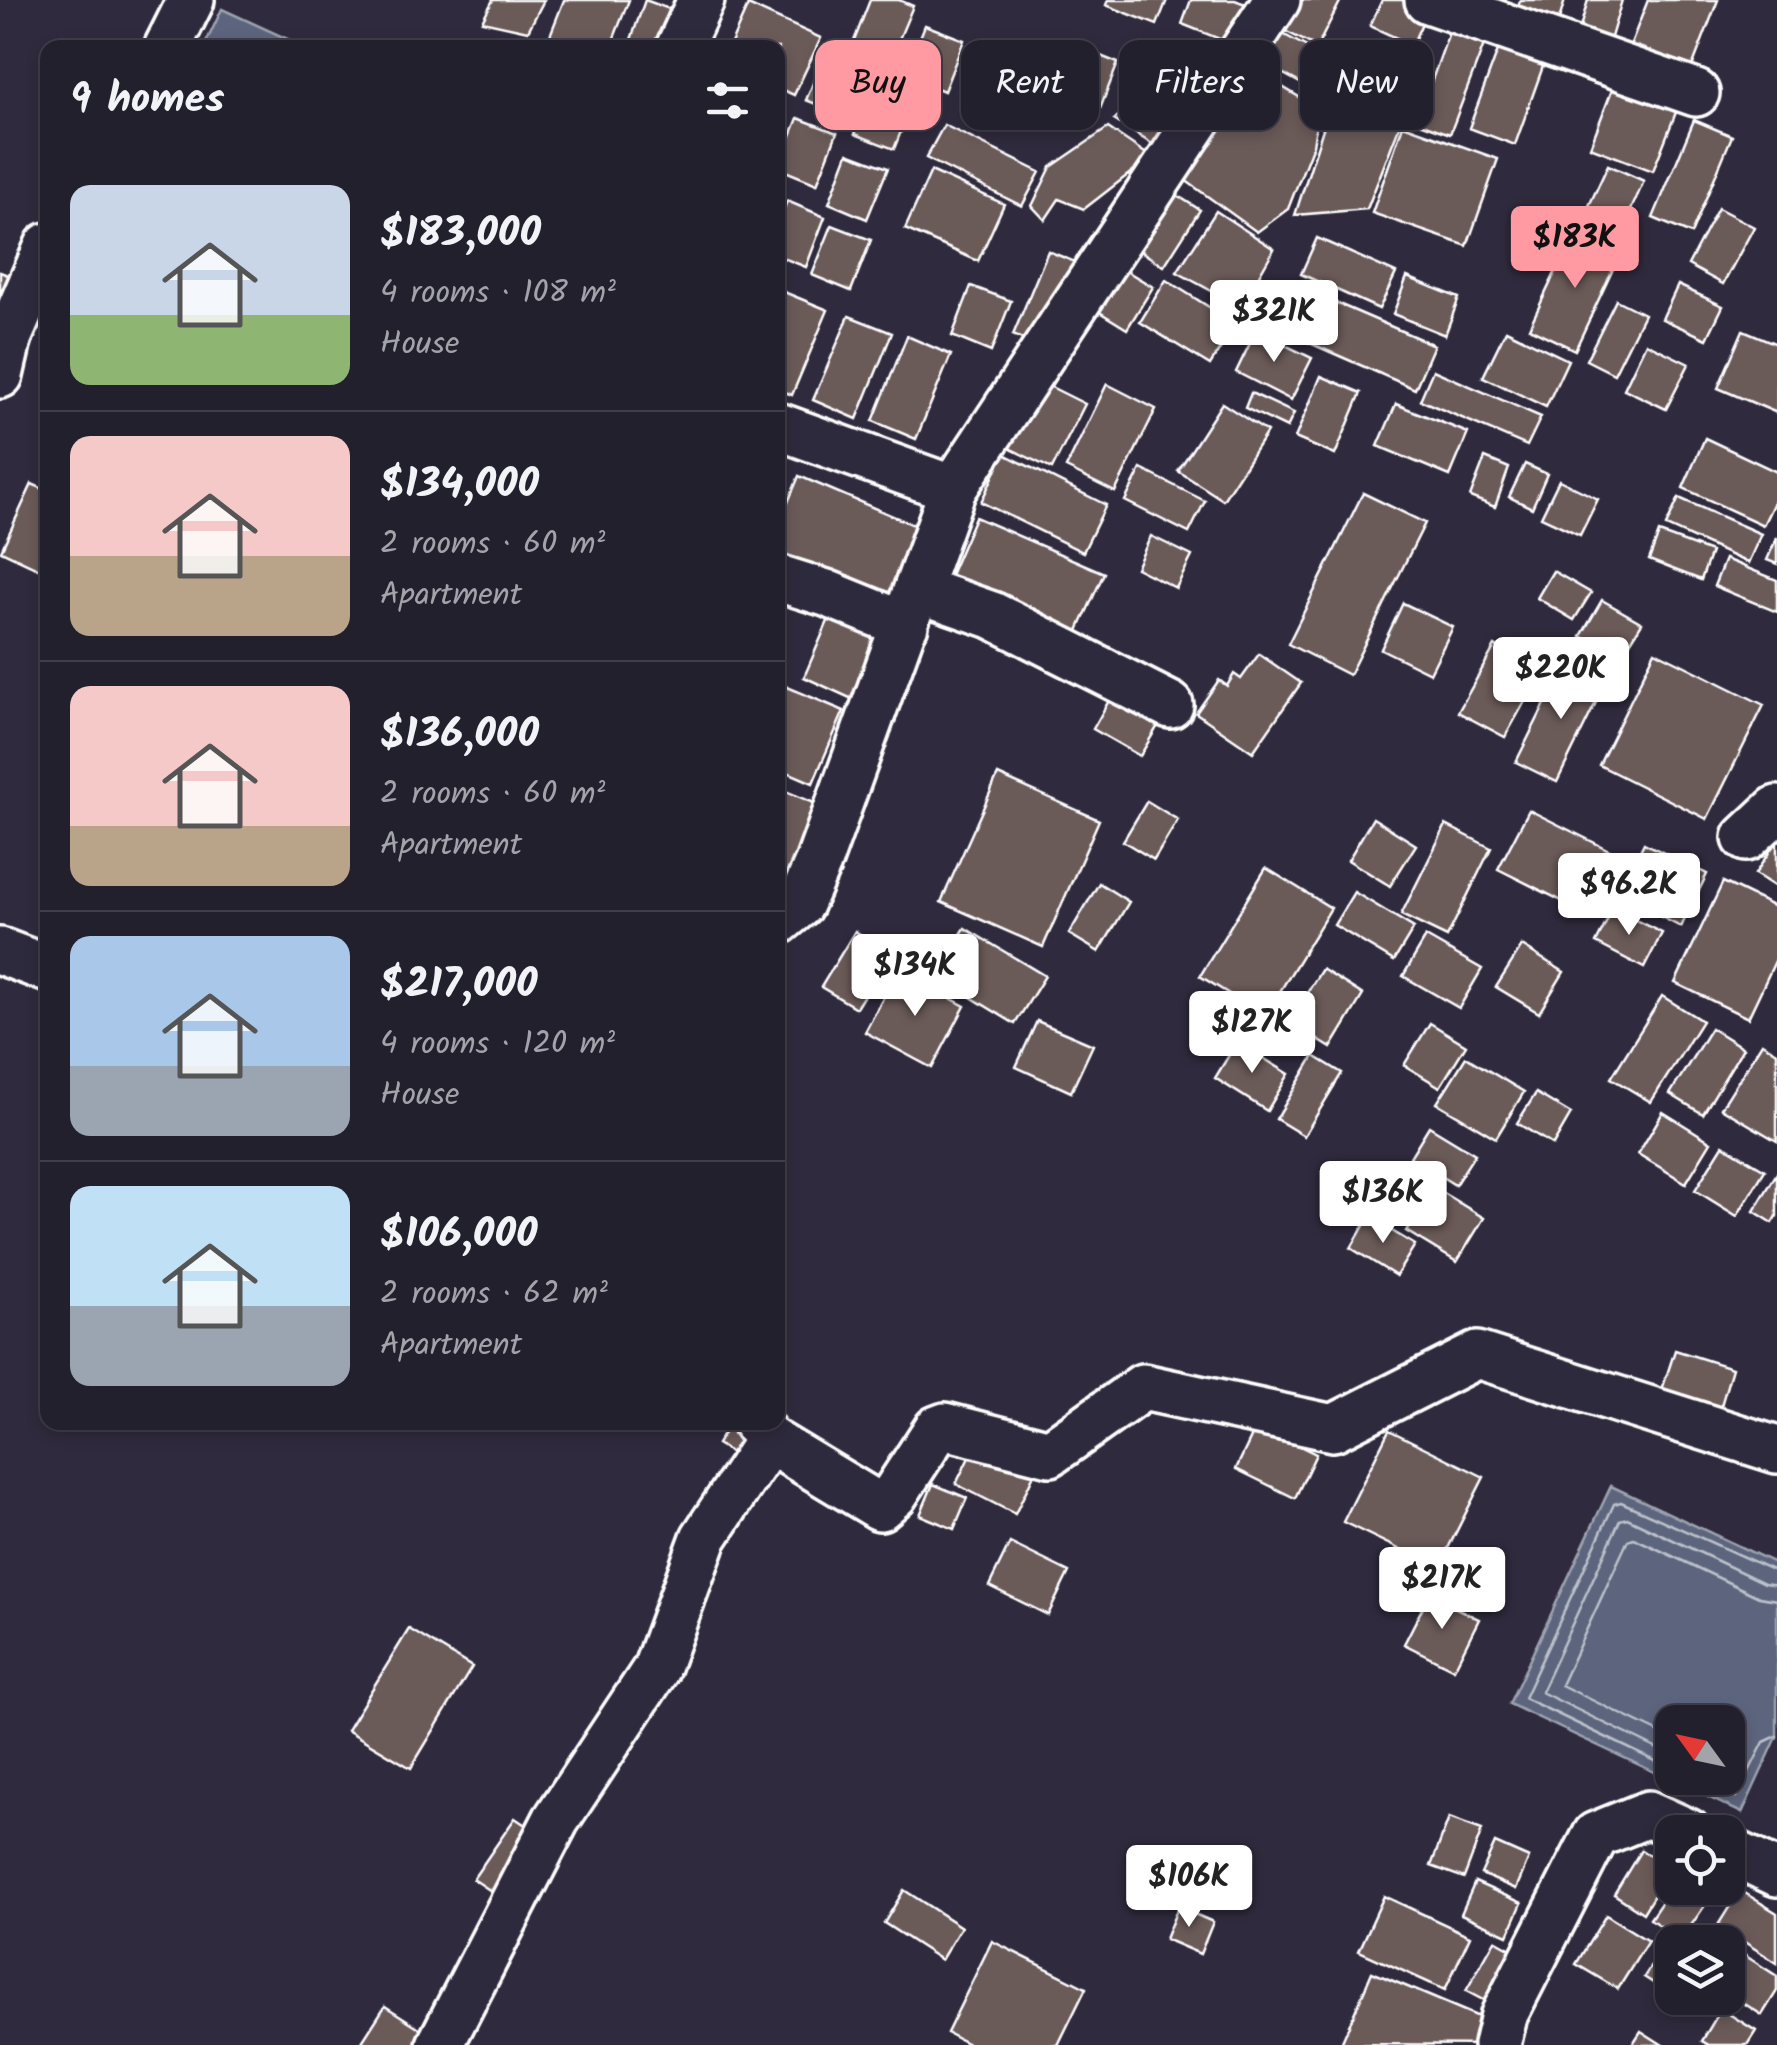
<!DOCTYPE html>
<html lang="en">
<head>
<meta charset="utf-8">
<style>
	:root { --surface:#23202e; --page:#2f2d3a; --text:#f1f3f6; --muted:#a3a3aa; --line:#403e4a; --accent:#ff9aa2 }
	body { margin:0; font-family:Kalam,sans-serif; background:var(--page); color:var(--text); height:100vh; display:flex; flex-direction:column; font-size:38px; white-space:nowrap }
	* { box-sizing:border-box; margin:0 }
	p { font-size:32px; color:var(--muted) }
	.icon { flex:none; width:55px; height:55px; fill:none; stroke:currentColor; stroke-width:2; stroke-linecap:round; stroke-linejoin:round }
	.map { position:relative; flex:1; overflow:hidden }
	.sheet { position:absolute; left:40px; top:40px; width:745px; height:1390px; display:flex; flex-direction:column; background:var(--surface); border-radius:20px; box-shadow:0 5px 15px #0003,0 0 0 2px var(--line) }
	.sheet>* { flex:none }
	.guide { position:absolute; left:815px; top:40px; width:810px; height:90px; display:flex; gap:20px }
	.needle { width:65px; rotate:303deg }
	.fabs { position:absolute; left:1655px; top:1705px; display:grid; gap:20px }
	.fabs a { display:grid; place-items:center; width:90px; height:90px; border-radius:20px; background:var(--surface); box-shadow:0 5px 15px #0003,0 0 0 2px var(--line); font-size:50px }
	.price { position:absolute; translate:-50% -85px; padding:0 22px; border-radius:10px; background:#fff; color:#222; font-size:32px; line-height:65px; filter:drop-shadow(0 2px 5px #0008) }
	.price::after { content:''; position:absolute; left:50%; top:60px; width:30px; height:22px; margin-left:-15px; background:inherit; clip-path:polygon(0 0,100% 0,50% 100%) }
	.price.selected { background:var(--accent); color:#111 }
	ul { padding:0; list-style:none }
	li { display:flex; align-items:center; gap:30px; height:250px; padding:0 30px }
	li+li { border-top:2px solid var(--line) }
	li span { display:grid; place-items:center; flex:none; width:280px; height:200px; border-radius:20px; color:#555 }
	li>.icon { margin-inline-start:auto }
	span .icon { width:120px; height:120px; fill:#fffc; stroke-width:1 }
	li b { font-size:42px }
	h2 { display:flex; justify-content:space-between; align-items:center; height:120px; padding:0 30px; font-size:42px }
	.tag { padding:0 35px; border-radius:20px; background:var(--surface); box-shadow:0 5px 15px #0003,0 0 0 2px var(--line); font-size:35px; line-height:90px }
	.tag.selected { background:var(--accent); color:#111 }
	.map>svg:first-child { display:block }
	.water { fill:#5b657d; stroke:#9da3b1; stroke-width:2.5; fill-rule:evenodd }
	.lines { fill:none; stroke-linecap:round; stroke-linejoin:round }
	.shore { stroke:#bdc1cb; stroke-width:2.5 }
	.building { fill:#6b5a58; stroke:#fff; stroke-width:2.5 }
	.minor-casing { stroke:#fff; stroke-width:52 }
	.minor { stroke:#2f2a3d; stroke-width:45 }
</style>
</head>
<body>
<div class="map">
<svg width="1777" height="2045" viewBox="0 0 1777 2045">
	<rect width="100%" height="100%" fill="#2f2a3d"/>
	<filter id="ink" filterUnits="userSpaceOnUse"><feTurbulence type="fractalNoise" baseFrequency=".01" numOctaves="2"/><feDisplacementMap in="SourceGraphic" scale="20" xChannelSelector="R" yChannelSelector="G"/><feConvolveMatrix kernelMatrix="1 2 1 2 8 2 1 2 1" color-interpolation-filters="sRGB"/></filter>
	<g filter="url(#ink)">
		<g class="water">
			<path d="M 222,9 L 305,47 L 204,47 Z"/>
			<path d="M 1611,1486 L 1777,1564 L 1777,1737 L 1742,1813 L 1509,1704 ZM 1672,1722 L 1728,1722 L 1728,1778 L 1672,1778 Z"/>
		</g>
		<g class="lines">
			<g class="shore">
				<path d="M 1672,1739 L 1561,1685 L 1628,1540 L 1634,1538 L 1759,1597 L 1777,1600"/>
				<path d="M 1672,1756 L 1541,1692 L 1620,1520 L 1627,1518 L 1764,1583 L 1777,1585"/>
				<path d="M 1672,1769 L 1524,1698 L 1614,1504 L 1621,1502 L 1777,1572"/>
				<path d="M 1690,1778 L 1736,1797 L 1764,1742 L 1777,1736"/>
			</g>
		</g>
		<g class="building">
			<path d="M 493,0 L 544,0 L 528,31 L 482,21 Z"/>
			<path d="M 564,0 L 629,0 L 610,48 L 572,48 L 549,38 Z"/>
			<path d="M 645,0 L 683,14 L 672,48 L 628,48 Z"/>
			<path d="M 870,0 L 899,0 L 913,6 L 892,56 L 854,41 Z"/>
			<path d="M 1108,0 L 1167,0 L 1157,25 L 1106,5 Z"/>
			<path d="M 1191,0 L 1235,0 L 1248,5 L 1232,44 L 1182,24 Z"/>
			<path d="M 1296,0 L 1341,0 L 1317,47 L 1281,29 Z"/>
			<path d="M 1382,0 L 1407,0 L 1428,10 L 1412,45 L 1370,26 Z"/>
			<path d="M 1520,0 L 1565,0 L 1556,30 L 1515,17 Z"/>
			<path d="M 1588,0 L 1622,0 L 1609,44 L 1578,35 Z"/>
			<path d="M 1648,0 L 1718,0 L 1689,75 L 1628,51 Z"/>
			<path d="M 748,5 L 821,38 L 794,95 L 778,88 L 778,48 L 729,48 Z"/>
			<path d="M 1453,21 L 1488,34 L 1450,134 L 1417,122 Z"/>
			<path d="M 925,25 L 964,40 L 944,91 L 905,75 Z"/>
			<path d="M 1279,32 L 1348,69 L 1331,100 L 1262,62 Z"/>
			<path d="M 1501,42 L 1546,58 L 1515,145 L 1469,128 Z"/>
			<path d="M 1078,47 L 1118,63 L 1098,114 L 1058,98 Z"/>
			<path d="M 827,50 L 866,66 L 846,116 L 806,100 Z"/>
			<path d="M 1170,66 L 1211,90 L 1168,154 L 1114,120 Z"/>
			<path d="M 1254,70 L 1319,109 L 1313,145 L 1288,209 L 1257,232 L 1178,175 Z"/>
			<path d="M 1617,77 L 1680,102 L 1653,171 L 1590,147 Z"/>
			<path d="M 875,83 L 914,99 L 894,149 L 855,134 Z"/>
			<path d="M 1331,104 L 1401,122 L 1367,209 L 1295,215 Z"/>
			<path d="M 798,118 L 837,133 L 817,184 L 778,168 Z"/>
			<path d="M 1694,120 L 1732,136 L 1691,234 L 1653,218 Z"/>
			<path d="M 944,125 L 1040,172 L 1022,206 L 926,158 Z"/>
			<path d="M 1403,125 L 1498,159 L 1467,246 L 1372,213 Z"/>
			<path d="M 1108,128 L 1151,157 L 1084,209 L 1059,199 L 1045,220 L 1032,206 L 1051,167 Z"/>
			<path d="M 848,153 L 888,168 L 867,219 L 829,203 Z"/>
			<path d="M 1608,165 L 1644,181 L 1618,239 L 1581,223 Z"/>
			<path d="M 931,171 L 1004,204 L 978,261 L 905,229 Z"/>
			<path d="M 1164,187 L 1200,210 L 1164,266 L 1128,243 Z"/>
			<path d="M 787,201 L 825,217 L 806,267 L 778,256 L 778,224 Z"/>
			<path d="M 1718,208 L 1754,227 L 1723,284 L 1688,265 Z"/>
			<path d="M 1216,211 L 1274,249 L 1241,307 L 1177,272 Z"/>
			<path d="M 832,225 L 871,240 L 851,291 L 812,275 Z"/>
			<path d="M 1574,233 L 1620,254 L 1575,350 L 1529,328 Z"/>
			<path d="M 1317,238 L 1396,273 L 1379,309 L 1301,274 Z"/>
			<path d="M 1048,251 L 1092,269 L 1057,354 L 1013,335 Z"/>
			<path d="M 1110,261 L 1153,287 L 1127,329 L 1085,303 Z"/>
			<path d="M 0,272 L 16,278 L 0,326 Z"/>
			<path d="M 1407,277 L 1459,298 L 1445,335 L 1393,314 Z"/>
			<path d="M 1166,280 L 1236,324 L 1210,365 L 1140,322 Z"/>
			<path d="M 1283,280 L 1434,345 L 1415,389 L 1264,323 Z"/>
			<path d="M 1678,285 L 1723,306 L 1707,339 L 1662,319 Z"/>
			<path d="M 971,286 L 1011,301 L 991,352 L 952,336 Z"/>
			<path d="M 784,292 L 828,310 L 792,395 L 778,389 L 778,307 Z"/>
			<path d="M 1616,300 L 1644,314 L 1614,374 L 1586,360 Z"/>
			<path d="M 849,316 L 892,333 L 857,419 L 813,400 Z"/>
			<path d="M 1506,330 L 1568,360 L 1546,407 L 1483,377 Z"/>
			<path d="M 1743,330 L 1777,344 L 1777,413 L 1718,388 Z"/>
			<path d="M 1256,331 L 1312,358 L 1291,400 L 1236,372 Z"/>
			<path d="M 907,336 L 951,355 L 916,439 L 873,421 Z"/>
			<path d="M 1646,343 L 1689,364 L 1666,409 L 1624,389 Z"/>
			<path d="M 1433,370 L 1541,417 L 1527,446 L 1420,400 Z"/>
			<path d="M 1321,376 L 1361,393 L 1335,455 L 1295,438 Z"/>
			<path d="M 1039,381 L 1085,404 L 1052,469 L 1007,447 Z"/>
			<path d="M 1107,384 L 1156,409 L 1115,492 L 1066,468 Z"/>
			<path d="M 1251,393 L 1294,413 L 1287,428 L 1245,408 Z"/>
			<path d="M 1222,403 L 1267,432 L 1223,500 L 1178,471 Z"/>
			<path d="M 1396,404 L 1468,433 L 1450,476 L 1378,446 Z"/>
			<path d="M 1705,438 L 1777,472 L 1777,496 L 1763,525 L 1683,488 Z"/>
			<path d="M 1004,454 L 1106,505 L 1083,552 L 981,502 Z"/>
			<path d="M 1485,458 L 1509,468 L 1495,507 L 1470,497 Z"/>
			<path d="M 1525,464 L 1547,474 L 1532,508 L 1509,497 Z"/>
			<path d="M 1141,469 L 1205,501 L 1189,533 L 1125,501 Z"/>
			<path d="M 799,476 L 928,531 L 897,603 L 778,552 L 778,526 Z"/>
			<path d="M 1559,480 L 1598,499 L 1580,535 L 1541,517 Z"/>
			<path d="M 32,484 L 48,491 L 48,573 L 1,551 Z"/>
			<path d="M 1363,493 L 1425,523 L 1349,675 L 1288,644 Z"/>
			<path d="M 1679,498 L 1761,534 L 1748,563 L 1666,526 Z"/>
			<path d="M 975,517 L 1104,573 L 1072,644 L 944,589 Z"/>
			<path d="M 1659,533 L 1711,552 L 1701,580 L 1649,560 Z"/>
			<path d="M 1151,536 L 1192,556 L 1176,588 L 1136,568 Z"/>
			<path d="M 1777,537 L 1777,564 L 1767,560 Z"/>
			<path d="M 1725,559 L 1777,580 L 1777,612 L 1714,586 Z"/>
			<path d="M 1553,571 L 1591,593 L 1574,620 L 1537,598 Z"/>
			<path d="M 838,598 L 895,623 L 861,703 L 804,677 Z"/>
			<path d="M 1602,600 L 1642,623 L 1620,659 L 1581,636 Z"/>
			<path d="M 1403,603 L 1453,627 L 1430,673 L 1381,649 Z"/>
			<path d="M 1495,646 L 1542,671 L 1505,737 L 1458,712 Z"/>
			<path d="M 1655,651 L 1764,705 L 1707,819 L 1599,765 Z"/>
			<path d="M 1259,654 L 1301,683 L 1253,752 L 1196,713 L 1219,680 L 1227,686 L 1234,674 L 1241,679 Z"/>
			<path d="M 1566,662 L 1606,682 L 1557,782 L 1516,762 Z"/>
			<path d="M 778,683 L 844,711 L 813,783 L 778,768 Z"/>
			<path d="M 1111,697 L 1159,724 L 1140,756 L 1093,729 Z"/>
			<path d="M 998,775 L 1099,820 L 1043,947 L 941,902 Z"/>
			<path d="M 778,788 L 824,807 L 788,896 L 778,891 Z"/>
			<path d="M 1147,801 L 1178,820 L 1154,860 L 1123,841 Z"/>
			<path d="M 1529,810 L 1611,851 L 1582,911 L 1498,869 Z"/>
			<path d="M 1373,818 L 1416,845 L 1390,886 L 1348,860 Z"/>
			<path d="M 1446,825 L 1491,848 L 1447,937 L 1401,915 Z"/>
			<path d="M 1777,840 L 1777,888 L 1755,874 Z"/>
			<path d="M 1644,843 L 1707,874 L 1681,927 L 1618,895 Z"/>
			<path d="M 1266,868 L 1331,908 L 1265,1016 L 1200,976 Z"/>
			<path d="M 1723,882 L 1777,908 L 1777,957 L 1748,1018 L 1675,983 Z"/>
			<path d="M 1099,883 L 1129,902 L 1099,952 L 1069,934 Z"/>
			<path d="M 1354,892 L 1414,928 L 1394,961 L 1334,925 Z"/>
			<path d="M 1613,909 L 1662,933 L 1644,968 L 1596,943 Z"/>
			<path d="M 965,928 L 1045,976 L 1015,1024 L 935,975 Z"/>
			<path d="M 855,931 L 890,953 L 856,1008 L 821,987 Z"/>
			<path d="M 1426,937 L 1482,969 L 1459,1008 L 1403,976 Z"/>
			<path d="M 1522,946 L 1564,972 L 1539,1013 L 1496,987 Z"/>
			<path d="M 1322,969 L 1363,995 L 1331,1048 L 1289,1022 Z"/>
			<path d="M 898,970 L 965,1006 L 932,1068 L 865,1032 Z"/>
			<path d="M 1662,996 L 1702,1021 L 1651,1102 L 1611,1078 Z"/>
			<path d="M 1037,1021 L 1093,1045 L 1071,1092 L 1016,1067 Z"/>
			<path d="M 1430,1023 L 1466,1045 L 1440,1087 L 1404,1065 Z"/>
			<path d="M 1711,1028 L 1743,1048 L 1703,1114 L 1670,1094 Z"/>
			<path d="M 1237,1042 L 1289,1074 L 1267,1111 L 1215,1078 Z"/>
			<path d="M 1762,1043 L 1777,1052 L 1777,1141 L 1721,1108 Z"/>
			<path d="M 1314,1056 L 1342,1073 L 1304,1136 L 1276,1119 Z"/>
			<path d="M 1466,1057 L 1524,1092 L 1496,1138 L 1437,1103 Z"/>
			<path d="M 1536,1093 L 1571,1114 L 1553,1145 L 1517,1123 Z"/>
			<path d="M 1663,1112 L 1711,1142 L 1686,1183 L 1638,1154 Z"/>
			<path d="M 1429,1126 L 1475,1154 L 1455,1185 L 1410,1157 Z"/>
			<path d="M 1723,1145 L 1765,1170 L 1737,1216 L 1695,1190 Z"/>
			<path d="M 1777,1173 L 1777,1216 L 1773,1223 L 1754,1211 Z"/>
			<path d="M 1433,1187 L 1484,1218 L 1457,1262 L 1406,1231 Z"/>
			<path d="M 1369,1217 L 1415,1245 L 1396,1276 L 1351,1248 Z"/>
			<path d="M 1675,1350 L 1732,1368 L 1718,1416 L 1659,1399 Z"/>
			<path d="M 730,1422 L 776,1422 L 759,1470 L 717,1444 Z"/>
			<path d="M 1257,1425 L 1316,1454 L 1295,1498 L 1236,1469 Z"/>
			<path d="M 1389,1430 L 1484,1477 L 1438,1568 L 1343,1522 Z"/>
			<path d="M 977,1441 L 1036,1470 L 1015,1514 L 956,1484 Z"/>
			<path d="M 933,1484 L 967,1498 L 954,1529 L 920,1515 Z"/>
			<path d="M 1010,1543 L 1069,1572 L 1048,1615 L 989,1586 Z"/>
			<path d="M 1429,1595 L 1479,1619 L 1454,1669 L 1404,1644 Z"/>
			<path d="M 409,1629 L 472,1667 L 411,1768 L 347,1730 Z"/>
			<path d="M 515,1818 L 542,1836 L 500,1897 L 473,1879 Z"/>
			<path d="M 1449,1818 L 1482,1830 L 1464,1878 L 1431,1866 Z"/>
			<path d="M 1495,1843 L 1529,1858 L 1516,1889 L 1481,1874 Z"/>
			<path d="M 1641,1850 L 1670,1869 L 1643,1913 L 1614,1894 Z"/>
			<path d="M 1475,1882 L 1522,1903 L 1508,1935 L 1461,1914 Z"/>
			<path d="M 1672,1887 L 1717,1888 L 1681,1940 L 1650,1919 Z"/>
			<path d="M 904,1890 L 961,1927 L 941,1960 L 884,1923 Z"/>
			<path d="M 1740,1890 L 1777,1913 L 1777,1963 L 1718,1925 Z"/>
			<path d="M 1384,1896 L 1470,1936 L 1445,1990 L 1359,1951 Z"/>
			<path d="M 1178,1907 L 1213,1922 L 1200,1954 L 1165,1939 Z"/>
			<path d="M 1606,1915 L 1648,1941 L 1618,1989 L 1576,1964 Z"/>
			<path d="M 1670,1936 L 1684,1942 L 1672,1942 L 1672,1995 L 1644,1977 Z"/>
			<path d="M 1495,1940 L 1531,1960 L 1504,2011 L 1466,1991 Z"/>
			<path d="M 992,1941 L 1086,1988 L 1058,2045 L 970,2045 L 947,2033 Z"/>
			<path d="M 1741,1953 L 1777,1976 L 1777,1991 L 1762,2015 L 1728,1993 L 1728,1974 Z"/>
			<path d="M 1372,1972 L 1517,2033 L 1512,2045 L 1341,2044 Z"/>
			<path d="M 385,2006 L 426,2032 L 417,2045 L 360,2045 Z"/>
			<path d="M 1721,2009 L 1756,2031 L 1747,2045 L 1709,2045 L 1702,2041 Z"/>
			<path d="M 1641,2031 L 1663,2045 L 1632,2045 Z"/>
		</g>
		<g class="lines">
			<g class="minor-casing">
				<g id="minor">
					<path d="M 1428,0 L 1696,93"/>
					<path d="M 167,48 L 191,0"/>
					<path d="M 679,48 L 701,0"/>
					<path d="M 0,375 L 9,336 L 48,246"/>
					<path d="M 778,426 L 953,489 L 1277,0"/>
					<path d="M 778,578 L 826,593 L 905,625"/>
					<path d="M 917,589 L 992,615 L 1170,705"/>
					<path d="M 1746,838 L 1777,809"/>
					<path d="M 778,922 L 800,904 L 818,863 L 953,489"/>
					<path d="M 0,951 L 48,969"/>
					<path d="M 755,1422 L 769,1440 L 880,1507 L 894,1495 L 937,1429 L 945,1426 L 1050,1453 L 1143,1387 L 1333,1428 L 1477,1355 L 1777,1450"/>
					<path d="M 1728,1850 L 1777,1873"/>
					<path d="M 440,2045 L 556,1820 L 656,1669 L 704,1538 L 769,1440"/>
					<path d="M 1497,2045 L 1504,2015 L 1596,1835 L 1648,1814 L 1688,1832"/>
				</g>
			</g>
			<use href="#minor" class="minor"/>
		</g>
	</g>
</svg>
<div class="fabs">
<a><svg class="needle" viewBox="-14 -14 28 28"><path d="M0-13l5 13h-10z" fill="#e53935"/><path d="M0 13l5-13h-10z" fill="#a3a3aa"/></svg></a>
<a><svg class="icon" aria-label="locate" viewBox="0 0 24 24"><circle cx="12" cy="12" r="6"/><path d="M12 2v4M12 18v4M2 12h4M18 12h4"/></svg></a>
<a><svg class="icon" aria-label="layers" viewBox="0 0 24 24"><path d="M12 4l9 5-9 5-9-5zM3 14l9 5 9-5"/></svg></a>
</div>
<b class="price selected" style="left:1575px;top:291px">$183K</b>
<b class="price" style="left:1274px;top:365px">$321K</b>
<b class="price" style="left:1561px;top:722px">$220K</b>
<b class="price" style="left:1629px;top:938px">$96.2K</b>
<b class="price" style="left:915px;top:1019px">$134K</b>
<b class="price" style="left:1252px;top:1076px">$127K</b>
<b class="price" style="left:1383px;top:1246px">$136K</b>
<b class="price" style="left:1442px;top:1632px">$217K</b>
<b class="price" style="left:1189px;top:1930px">$106K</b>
<div class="guide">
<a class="tag selected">Buy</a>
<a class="tag">Rent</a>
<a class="tag">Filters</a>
<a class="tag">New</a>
</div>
<section class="sheet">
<h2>9 homes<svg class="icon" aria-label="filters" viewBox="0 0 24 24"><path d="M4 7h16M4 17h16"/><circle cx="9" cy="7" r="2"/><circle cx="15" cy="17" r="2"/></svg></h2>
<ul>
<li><span style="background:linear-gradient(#c9d6e8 65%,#8fb573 0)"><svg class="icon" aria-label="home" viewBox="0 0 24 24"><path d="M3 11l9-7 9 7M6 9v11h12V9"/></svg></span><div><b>$183,000</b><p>4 rooms · 108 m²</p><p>House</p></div></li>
<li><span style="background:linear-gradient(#f6c9c9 60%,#b9a48a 0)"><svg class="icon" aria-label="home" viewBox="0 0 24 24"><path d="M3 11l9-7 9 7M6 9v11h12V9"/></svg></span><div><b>$134,000</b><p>2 rooms · 60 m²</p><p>Apartment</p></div></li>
<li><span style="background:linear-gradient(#f6c9c9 70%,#b9a48a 0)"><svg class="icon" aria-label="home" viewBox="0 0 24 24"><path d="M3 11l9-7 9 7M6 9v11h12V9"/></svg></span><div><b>$136,000</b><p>2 rooms · 60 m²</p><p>Apartment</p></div></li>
<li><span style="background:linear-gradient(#a9c7e8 65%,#9aa5b1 0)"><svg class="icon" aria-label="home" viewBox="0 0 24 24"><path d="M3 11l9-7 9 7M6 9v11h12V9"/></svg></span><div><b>$217,000</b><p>4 rooms · 120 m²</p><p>House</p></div></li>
<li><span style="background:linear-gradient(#bfe0f5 60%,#9aa5b1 0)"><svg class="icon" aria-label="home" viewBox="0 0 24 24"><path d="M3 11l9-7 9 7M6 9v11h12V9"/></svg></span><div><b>$106,000</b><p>2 rooms · 62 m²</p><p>Apartment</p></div></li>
</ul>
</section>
</div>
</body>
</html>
